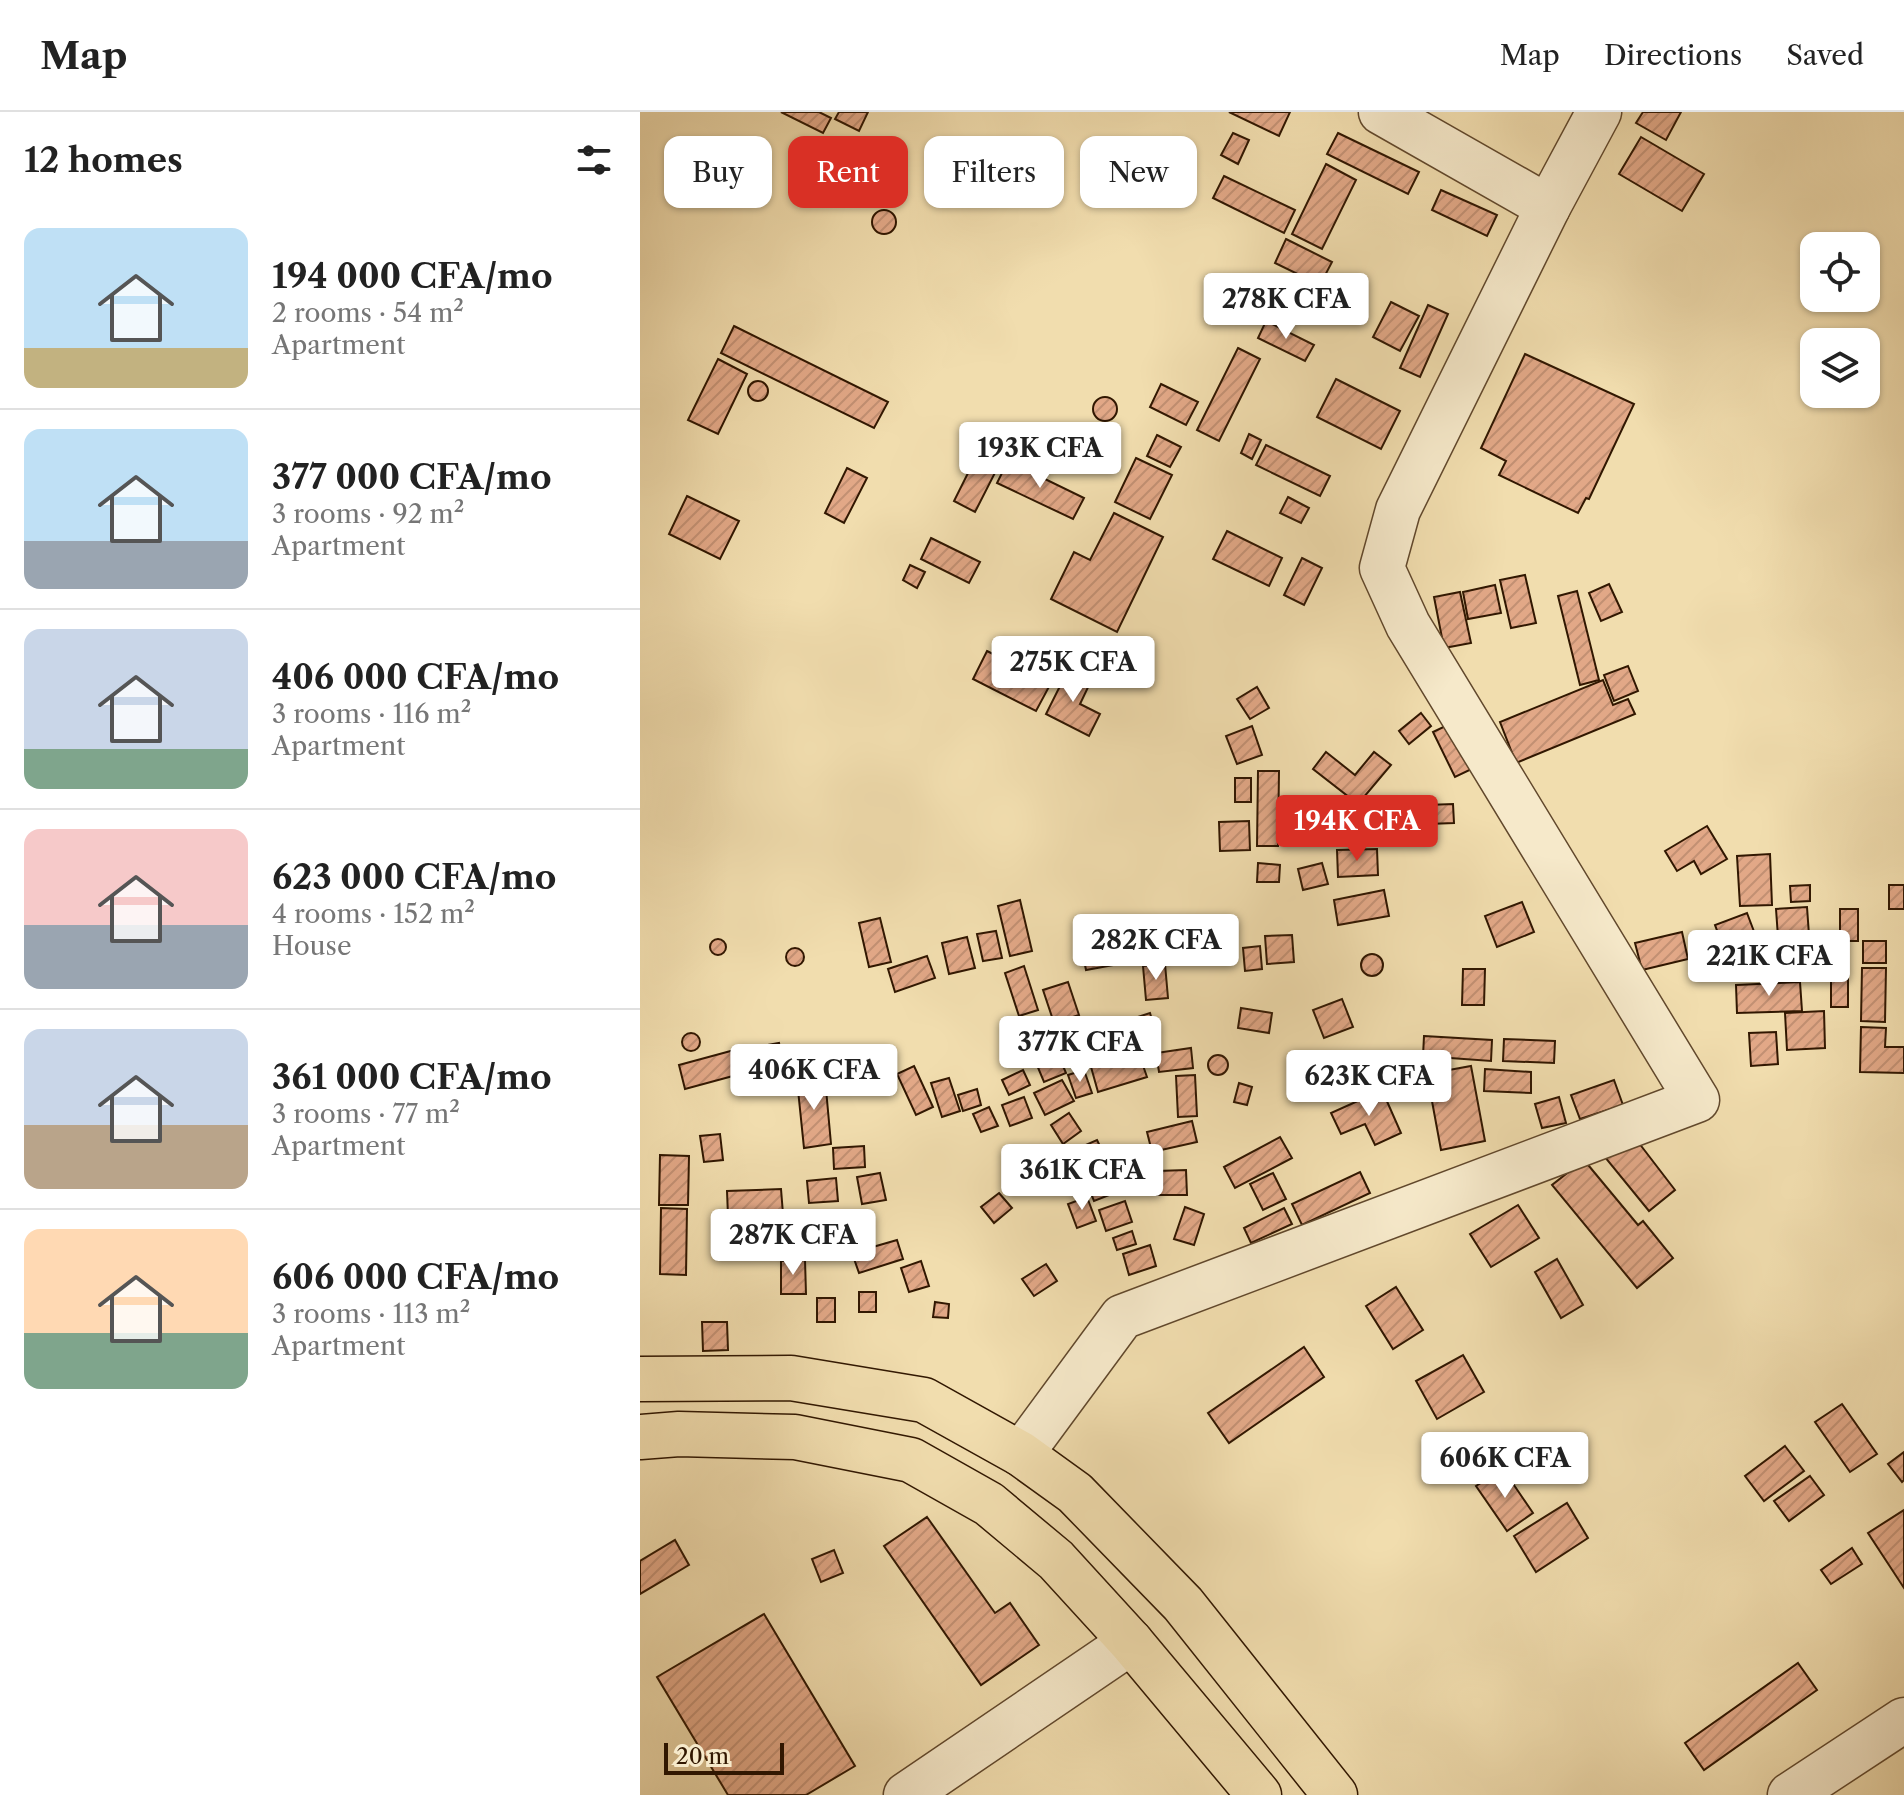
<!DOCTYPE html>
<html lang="en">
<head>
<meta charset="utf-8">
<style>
	:root { --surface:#fff; --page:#f2f2f2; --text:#222; --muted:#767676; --line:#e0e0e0; --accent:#d93025 }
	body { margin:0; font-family:"Libre Caslon Text",serif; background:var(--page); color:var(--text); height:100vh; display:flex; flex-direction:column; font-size:30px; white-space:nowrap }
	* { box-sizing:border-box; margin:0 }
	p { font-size:26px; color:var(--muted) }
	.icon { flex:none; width:44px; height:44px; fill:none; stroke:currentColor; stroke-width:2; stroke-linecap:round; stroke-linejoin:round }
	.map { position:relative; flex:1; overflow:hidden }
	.drawer { display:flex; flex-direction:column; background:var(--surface); width:640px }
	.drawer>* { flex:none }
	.banner { position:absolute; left:24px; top:24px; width:760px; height:72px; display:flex; gap:16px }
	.fabs { position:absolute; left:1160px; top:120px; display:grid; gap:16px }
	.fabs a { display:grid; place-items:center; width:80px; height:80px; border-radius:16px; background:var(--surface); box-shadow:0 2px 6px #0004; font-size:40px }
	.scale { position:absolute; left:24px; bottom:20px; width:120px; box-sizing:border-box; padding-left:8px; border:4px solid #311701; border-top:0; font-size:22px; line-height:28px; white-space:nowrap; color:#311701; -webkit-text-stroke:6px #f6e9ca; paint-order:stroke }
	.price { position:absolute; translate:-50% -68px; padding:0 18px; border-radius:8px; background:#fff; color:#222; font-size:26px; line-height:52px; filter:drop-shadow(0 2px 4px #0008) }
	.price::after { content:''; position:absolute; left:50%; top:48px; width:24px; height:18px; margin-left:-12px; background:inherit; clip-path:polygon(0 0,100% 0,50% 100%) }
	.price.on { background:var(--accent); color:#fff }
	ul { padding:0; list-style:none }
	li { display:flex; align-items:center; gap:24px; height:200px; padding:0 24px }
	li+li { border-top:2px solid var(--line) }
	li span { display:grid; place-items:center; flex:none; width:224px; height:160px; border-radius:16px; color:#555 }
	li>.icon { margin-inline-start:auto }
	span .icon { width:96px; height:96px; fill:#fffc; stroke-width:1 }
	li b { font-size:34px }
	h2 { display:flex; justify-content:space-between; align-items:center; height:96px; padding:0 24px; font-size:34px }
	.chip { padding:0 28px; border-radius:16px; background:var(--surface); box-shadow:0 2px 6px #0004; font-size:28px; line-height:72px }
	.chip.on { background:var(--accent); color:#fff }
	header { display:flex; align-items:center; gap:48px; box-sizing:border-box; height:112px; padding:0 40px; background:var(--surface); border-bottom:2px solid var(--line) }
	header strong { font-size:38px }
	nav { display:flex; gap:44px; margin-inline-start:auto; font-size:28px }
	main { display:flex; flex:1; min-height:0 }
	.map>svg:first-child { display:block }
	.building { fill:url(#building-hatch); stroke:#311701; stroke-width:2 }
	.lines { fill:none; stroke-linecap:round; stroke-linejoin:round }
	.minor-casing { stroke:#61482c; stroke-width:47 }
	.highway-casing { stroke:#311701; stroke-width:47 }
	.minor { stroke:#f6e9ca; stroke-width:44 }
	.highway { stroke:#f1ddae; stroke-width:44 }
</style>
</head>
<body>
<header>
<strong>Map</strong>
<nav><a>Map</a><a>Directions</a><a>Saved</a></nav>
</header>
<main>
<section class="drawer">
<h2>12 homes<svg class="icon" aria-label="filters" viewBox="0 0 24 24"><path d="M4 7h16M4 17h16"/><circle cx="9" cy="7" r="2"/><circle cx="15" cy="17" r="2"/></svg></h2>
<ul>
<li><span style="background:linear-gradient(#bfe0f5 75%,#c2b280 0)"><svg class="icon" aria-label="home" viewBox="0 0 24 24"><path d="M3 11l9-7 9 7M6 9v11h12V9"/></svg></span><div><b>194 000 CFA/mo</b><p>2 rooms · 54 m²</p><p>Apartment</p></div></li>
<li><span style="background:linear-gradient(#bfe0f5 70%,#9aa5b1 0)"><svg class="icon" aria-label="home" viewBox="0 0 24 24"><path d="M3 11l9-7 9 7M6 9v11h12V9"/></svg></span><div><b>377 000 CFA/mo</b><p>3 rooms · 92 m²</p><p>Apartment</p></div></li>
<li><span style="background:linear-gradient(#c9d6e8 75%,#7fa58c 0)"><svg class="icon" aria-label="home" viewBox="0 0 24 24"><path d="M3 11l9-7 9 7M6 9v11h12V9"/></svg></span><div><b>406 000 CFA/mo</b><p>3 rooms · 116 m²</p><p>Apartment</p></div></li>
<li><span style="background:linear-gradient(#f6c9c9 60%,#9aa5b1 0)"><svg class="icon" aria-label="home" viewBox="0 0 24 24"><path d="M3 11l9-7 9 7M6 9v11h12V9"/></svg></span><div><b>623 000 CFA/mo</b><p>4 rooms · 152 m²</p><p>House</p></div></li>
<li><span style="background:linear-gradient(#c9d6e8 60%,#b9a48a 0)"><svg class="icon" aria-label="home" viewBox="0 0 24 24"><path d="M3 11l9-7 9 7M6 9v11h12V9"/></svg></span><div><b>361 000 CFA/mo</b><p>3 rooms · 77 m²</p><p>Apartment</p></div></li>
<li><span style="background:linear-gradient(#ffd9b3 65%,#7fa58c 0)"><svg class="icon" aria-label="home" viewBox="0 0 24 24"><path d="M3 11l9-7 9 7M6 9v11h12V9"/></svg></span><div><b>606 000 CFA/mo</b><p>3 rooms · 113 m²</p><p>Apartment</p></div></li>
</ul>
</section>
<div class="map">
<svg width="1264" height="1683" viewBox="0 0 1264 1683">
	<defs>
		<pattern id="building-hatch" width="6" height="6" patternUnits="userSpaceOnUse" patternTransform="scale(2)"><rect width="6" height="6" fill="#e2a887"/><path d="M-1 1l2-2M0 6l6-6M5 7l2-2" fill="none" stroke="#c29073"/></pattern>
	</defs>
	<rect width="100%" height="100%" fill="#f1ddae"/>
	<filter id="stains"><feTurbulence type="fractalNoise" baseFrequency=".0025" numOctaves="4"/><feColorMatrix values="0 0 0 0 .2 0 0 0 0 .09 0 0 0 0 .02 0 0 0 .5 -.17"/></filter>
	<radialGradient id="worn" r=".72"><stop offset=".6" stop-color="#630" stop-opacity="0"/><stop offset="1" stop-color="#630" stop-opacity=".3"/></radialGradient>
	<g class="building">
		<path d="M 141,0 L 179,0 L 191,6 L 183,21 Z"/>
		<path d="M 199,0 L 228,0 L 219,19 L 195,7 Z"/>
		<path d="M 589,0 L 650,0 L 639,24 Z"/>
		<path d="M 1003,0 L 1041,0 L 1026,28 L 996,11 Z"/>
		<path d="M 593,21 L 609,28 L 598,52 L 581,43 Z"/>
		<path d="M 698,21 L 779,60 L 768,82 L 687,42 Z"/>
		<path d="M 1001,25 L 1064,62 L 1042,99 L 979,62 Z"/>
		<path d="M 686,52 L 716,68 L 682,137 L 652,122 Z"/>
		<path d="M 206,56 L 228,61 L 220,89 L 198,83 Z"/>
		<path d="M 584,64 L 655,98 L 644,121 L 573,86 Z"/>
		<path d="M 801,78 L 857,103 L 847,124 L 792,98 Z"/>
		<circle cx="244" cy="110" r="12"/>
		<path d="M 646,127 L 692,150 L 680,173 L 635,151 Z"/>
		<path d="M 751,190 L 779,204 L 760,239 L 733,225 Z"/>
		<path d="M 788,193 L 808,202 L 780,265 L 760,256 Z"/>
		<path d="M 626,209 L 674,233 L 665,249 L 618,226 Z"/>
		<path d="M 94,214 L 248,290 L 234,316 L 81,241 Z"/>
		<path d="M 598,236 L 620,247 L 579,329 L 557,318 Z"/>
		<path d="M 885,242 L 994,292 L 949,387 L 946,386 L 938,401 L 859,363 L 866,349 L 841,336 Z"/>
		<path d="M 78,247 L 107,262 L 78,322 L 48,308 Z"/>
		<path d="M 696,267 L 760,299 L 741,337 L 677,305 Z"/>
		<circle cx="118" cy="279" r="10"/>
		<path d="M 521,272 L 558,290 L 546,313 L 510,295 Z"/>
		<circle cx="465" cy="297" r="12"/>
		<path d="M 609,322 L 621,328 L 612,347 L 601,341 Z"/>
		<path d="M 517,323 L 541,335 L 530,355 L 507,344 Z"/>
		<path d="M 626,333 L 690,364 L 680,384 L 616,353 Z"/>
		<path d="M 341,335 L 363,345 L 335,400 L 314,389 Z"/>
		<path d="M 496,346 L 532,363 L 510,407 L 475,390 Z"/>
		<path d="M 368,349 L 444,386 L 433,407 L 357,371 Z"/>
		<path d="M 207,356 L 227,366 L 204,411 L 185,401 Z"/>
		<path d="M 47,384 L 99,409 L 80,447 L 29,422 Z"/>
		<path d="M 648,385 L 669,396 L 661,411 L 640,401 Z"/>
		<path d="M 474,401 L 523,425 L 477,520 L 411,487 L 434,440 L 450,448 Z"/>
		<path d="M 587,419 L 642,446 L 629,474 L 573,447 Z"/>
		<path d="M 291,426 L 340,450 L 329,471 L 281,447 Z"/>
		<path d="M 662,446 L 682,456 L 664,493 L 644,483 Z"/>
		<path d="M 270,453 L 285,460 L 277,476 L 263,468 Z"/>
		<path d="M 885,463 L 896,511 L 871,516 L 860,468 Z"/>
		<path d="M 969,472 L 982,500 L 961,509 L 949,481 Z"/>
		<path d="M 855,473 L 861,501 L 828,507 L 823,480 Z"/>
		<path d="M 937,479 L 959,568 L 940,573 L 918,484 Z"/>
		<path d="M 820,480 L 831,531 L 804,536 L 794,485 Z"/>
		<path d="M 347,539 L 411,571 L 396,599 L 333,567 Z"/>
		<path d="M 988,554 L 998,579 L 974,589 L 964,563 Z"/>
		<path d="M 428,558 L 451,569 L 440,592 L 460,602 L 449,624 L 406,602 Z"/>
		<path d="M 963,568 L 973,593 L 988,587 L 995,602 L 876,651 L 860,610 Z"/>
		<path d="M 617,575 L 629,596 L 610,607 L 597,587 Z"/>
		<path d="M 781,601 L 791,614 L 769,632 L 759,619 Z"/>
		<path d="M 818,608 L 840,653 L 815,665 L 793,620 Z"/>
		<path d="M 612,614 L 622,643 L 597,652 L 586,624 Z"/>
		<path d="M 686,640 L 715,663 L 734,640 L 751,653 L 718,692 L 673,657 Z"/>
		<path d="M 618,659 L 639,659 L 638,734 L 617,734 Z"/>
		<rect x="595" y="666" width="16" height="24"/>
		<path d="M 813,692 L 814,711 L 788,712 L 787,693 Z"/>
		<path d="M 781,697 L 781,720 L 752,720 L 751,698 Z"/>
		<path d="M 739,699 L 740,726 L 714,727 L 713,700 Z"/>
		<path d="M 609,709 L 610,738 L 580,739 L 579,710 Z"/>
		<path d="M 1067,714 L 1087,747 L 1061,762 L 1054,749 L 1037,759 L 1025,739 Z"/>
		<path d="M 737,737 L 738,763 L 698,765 L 697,738 Z"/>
		<path d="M 1130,742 L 1132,793 L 1100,794 L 1097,744 Z"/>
		<path d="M 618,751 L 640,753 L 639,770 L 617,770 Z"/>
		<path d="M 682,751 L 688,772 L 663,778 L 658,757 Z"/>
		<path d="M 1170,773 L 1170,789 L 1151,790 L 1150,774 Z"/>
		<rect x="1249" y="773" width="15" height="24"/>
		<path d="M 744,778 L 749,804 L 698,813 L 694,788 Z"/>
		<path d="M 380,788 L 392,839 L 370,844 L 358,794 Z"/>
		<path d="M 882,790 L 894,820 L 857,835 L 845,804 Z"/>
		<path d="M 1167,795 L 1170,837 L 1139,839 L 1136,797 Z"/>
		<rect x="1200" y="797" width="18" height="32"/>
		<path d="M 1107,801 L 1124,846 L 1092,858 L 1075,813 Z"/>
		<path d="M 240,806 L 251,850 L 229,855 L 219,811 Z"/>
		<path d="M 356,819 L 362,846 L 343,849 L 337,822 Z"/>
		<path d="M 1042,820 L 1048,847 L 1002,858 L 995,831 Z"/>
		<path d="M 508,823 L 511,845 L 485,849 L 481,827 Z"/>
		<path d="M 652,823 L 654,850 L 627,852 L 625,824 Z"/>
		<path d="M 327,825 L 335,856 L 309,862 L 302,831 Z"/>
		<path d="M 474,827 L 479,852 L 446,858 L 441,833 Z"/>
		<circle cx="78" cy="835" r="8"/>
		<rect x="1223" y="829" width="23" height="22"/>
		<path d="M 620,834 L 622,857 L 605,859 L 603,836 Z"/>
		<path d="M 1072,835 L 1079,856 L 1061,862 L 1054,842 Z"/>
		<circle cx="155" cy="845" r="9"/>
		<circle cx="732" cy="853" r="11"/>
		<path d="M 287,844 L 295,866 L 255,880 L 248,857 Z"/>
		<path d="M 1158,845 L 1159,861 L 1137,862 L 1136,846 Z"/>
		<path d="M 525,852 L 528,886 L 506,888 L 503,854 Z"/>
		<path d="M 384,854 L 398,898 L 379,904 L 365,861 Z"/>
		<path d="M 1222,856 L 1246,856 L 1245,910 L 1221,909 Z"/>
		<path d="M 823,857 L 845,857 L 844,893 L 822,893 Z"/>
		<path d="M 1191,862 L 1208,863 L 1208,895 L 1191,895 Z"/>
		<path d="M 428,870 L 439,903 L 414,911 L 403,878 Z"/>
		<path d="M 1160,870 L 1162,899 L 1097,901 L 1096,873 Z"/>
		<path d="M 702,887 L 713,915 L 684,926 L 673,898 Z"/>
		<path d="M 601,896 L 632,901 L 629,921 L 598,916 Z"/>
		<path d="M 1184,899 L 1185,936 L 1147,938 L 1145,901 Z"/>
		<path d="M 510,901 L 517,925 L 474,938 L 467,915 Z"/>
		<path d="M 456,909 L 466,940 L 431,952 L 420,921 Z"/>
		<path d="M 406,913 L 426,961 L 404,970 L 384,922 Z"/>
		<path d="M 1221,915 L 1246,916 L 1245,935 L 1264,935 L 1264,961 L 1220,960 Z"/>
		<path d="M 1136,920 L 1138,952 L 1111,954 L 1109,921 Z"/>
		<circle cx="51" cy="930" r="9"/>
		<path d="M 784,924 L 852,928 L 851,949 L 783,944 Z"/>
		<path d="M 864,927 L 915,929 L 914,951 L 863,949 Z"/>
		<path d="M 139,931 L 143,951 L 115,956 L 111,936 Z"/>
		<path d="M 551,936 L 553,956 L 519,960 L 516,941 Z"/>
		<path d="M 98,937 L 104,961 L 45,977 L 39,953 Z"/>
		<path d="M 498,939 L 507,965 L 458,980 L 451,955 Z"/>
		<circle cx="578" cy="953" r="10"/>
		<path d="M 274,954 L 293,995 L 276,1003 L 257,962 Z"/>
		<path d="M 831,954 L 845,1029 L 801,1038 L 787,962 Z"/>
		<path d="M 845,957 L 891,960 L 891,981 L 844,979 Z"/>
		<path d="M 383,958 L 390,973 L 369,983 L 362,968 Z"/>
		<path d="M 444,958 L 452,981 L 436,986 L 428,963 Z"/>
		<path d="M 555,963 L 557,1004 L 538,1005 L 536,964 Z"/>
		<path d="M 185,966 L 191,1032 L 164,1036 L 157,968 Z"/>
		<path d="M 309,966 L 320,999 L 302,1005 L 291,971 Z"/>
		<path d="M 422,968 L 434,989 L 405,1003 L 394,981 Z"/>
		<path d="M 974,968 L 983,993 L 940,1007 L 931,983 Z"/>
		<path d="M 599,971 L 612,975 L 607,993 L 594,990 Z"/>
		<path d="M 337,977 L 341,993 L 323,999 L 318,983 Z"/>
		<path d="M 742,978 L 761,1021 L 735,1033 L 725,1012 L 701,1022 L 691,1001 Z"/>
		<path d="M 384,985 L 392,1006 L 370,1014 L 362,993 Z"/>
		<path d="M 919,985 L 926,1011 L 902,1016 L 895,992 Z"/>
		<path d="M 349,995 L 358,1014 L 341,1020 L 333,1002 Z"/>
		<path d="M 429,1001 L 441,1019 L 423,1032 L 411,1013 Z"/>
		<path d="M 552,1009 L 557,1030 L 512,1040 L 507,1020 Z"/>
		<path d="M 80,1022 L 83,1048 L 64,1050 L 60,1024 Z"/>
		<path d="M 992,1022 L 1035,1078 L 1009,1099 L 964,1044 Z"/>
		<path d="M 640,1025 L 652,1046 L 595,1076 L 584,1055 Z"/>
		<path d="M 457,1028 L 467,1049 L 443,1060 L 432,1039 Z"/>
		<path d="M 224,1034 L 225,1055 L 194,1057 L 193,1036 Z"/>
		<path d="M 20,1043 L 49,1044 L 48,1093 L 19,1093 Z"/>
		<path d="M 944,1048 L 998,1113 L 1003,1109 L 1033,1146 L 997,1176 L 912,1073 Z"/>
		<path d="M 468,1057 L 477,1080 L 454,1089 L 445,1067 Z"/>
		<path d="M 546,1058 L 547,1083 L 517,1083 L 517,1059 Z"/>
		<path d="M 720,1060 L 730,1081 L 662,1113 L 652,1092 Z"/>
		<path d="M 240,1061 L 246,1088 L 222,1092 L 217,1065 Z"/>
		<path d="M 633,1061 L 646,1087 L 623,1098 L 610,1072 Z"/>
		<path d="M 196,1066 L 198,1089 L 169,1091 L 167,1069 Z"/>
		<path d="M 141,1077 L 143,1102 L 88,1104 L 87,1079 Z"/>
		<path d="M 359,1081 L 372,1096 L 354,1111 L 341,1095 Z"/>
		<path d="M 447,1085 L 456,1109 L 437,1116 L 428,1092 Z"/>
		<path d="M 485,1089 L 492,1110 L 466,1119 L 459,1098 Z"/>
		<path d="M 878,1093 L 899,1126 L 851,1155 L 830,1122 Z"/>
		<path d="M 545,1095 L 564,1102 L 554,1133 L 534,1127 Z"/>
		<path d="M 21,1096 L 47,1097 L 46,1163 L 20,1162 Z"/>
		<path d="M 644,1096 L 652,1112 L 611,1131 L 604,1116 Z"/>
		<path d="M 140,1112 L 160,1112 L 162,1147 L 141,1147 Z"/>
		<path d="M 206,1112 L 213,1130 L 186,1141 L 178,1124 Z"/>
		<path d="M 492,1119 L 496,1132 L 477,1138 L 473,1126 Z"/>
		<path d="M 257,1128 L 263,1147 L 219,1161 L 212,1141 Z"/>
		<path d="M 510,1133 L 516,1154 L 489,1163 L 483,1142 Z"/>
		<path d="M 917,1147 L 943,1193 L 921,1206 L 895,1160 Z"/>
		<path d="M 165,1148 L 166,1182 L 141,1182 L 141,1149 Z"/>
		<path d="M 281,1149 L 289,1174 L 269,1180 L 261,1156 Z"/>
		<path d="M 406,1152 L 417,1169 L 394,1184 L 382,1167 Z"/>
		<path d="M 756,1175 L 783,1218 L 753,1237 L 726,1194 Z"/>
		<rect x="219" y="1180" width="17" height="20"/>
		<rect x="177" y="1186" width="18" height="24"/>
		<path d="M 295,1190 L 309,1192 L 308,1206 L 293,1205 Z"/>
		<path d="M 62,1210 L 87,1210 L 88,1238 L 63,1239 Z"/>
		<path d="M 664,1235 L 684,1265 L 589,1331 L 568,1301 Z"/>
		<path d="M 823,1243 L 844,1280 L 797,1307 L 776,1269 Z"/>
		<path d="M 1202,1292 L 1237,1342 L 1210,1360 L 1175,1310 Z"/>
		<path d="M 1145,1334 L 1164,1359 L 1124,1389 L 1105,1364 Z"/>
		<path d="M 1264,1340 L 1264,1368 L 1262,1370 L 1248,1352 Z"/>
		<path d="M 863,1357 L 893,1401 L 867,1419 L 836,1374 Z"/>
		<path d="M 1170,1364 L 1184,1383 L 1149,1409 L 1134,1389 Z"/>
		<path d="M 927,1391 L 948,1426 L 896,1460 L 874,1424 Z"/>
		<path d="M 1264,1398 L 1264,1476 L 1228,1421 Z"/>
		<path d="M 287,1405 L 355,1501 L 370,1491 L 399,1533 L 341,1573 L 244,1434 Z"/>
		<path d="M 35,1428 L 49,1453 L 0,1482 L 0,1449 Z"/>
		<path d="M 1212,1436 L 1222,1452 L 1191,1472 L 1181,1458 Z"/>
		<path d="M 194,1438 L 203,1461 L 181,1470 L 172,1447 Z"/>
		<path d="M 124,1502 L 215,1654 L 166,1683 L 88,1683 L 17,1565 Z"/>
		<path d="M 1158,1551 L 1177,1578 L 1064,1658 L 1045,1631 Z"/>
	</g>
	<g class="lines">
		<g class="minor-casing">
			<g id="minor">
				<path d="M 741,0 L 908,95"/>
				<path d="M 381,1342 L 482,1205 L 1057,988 L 768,513 L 742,456 L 758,398 L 908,95 L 959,0"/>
				<path d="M 266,1683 L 491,1530"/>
				<path d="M 1150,1683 L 1264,1608"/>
			</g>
		</g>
		<g class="highway-casing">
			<g id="highway">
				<path d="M 0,1267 L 151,1266 L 284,1288 L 381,1342 L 435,1381 L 543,1492 L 695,1683"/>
				<path d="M 0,1325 L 39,1322 L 155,1325 L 271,1348 L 349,1392 L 416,1448 L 491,1530 L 619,1683"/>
			</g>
		</g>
		<use href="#minor" class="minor"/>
		<use href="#highway" class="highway"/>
	</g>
	<rect width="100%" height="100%" filter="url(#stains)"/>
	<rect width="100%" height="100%" fill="url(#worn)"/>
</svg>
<div class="fabs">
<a><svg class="icon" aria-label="locate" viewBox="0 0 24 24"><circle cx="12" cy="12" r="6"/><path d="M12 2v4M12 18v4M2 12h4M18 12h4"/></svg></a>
<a><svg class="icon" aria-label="layers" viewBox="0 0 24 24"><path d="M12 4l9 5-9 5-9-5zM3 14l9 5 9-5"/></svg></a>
</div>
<div class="scale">20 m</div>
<b class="price" style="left:646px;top:229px">278K CFA</b>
<b class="price" style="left:400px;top:378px">193K CFA</b>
<b class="price" style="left:433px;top:592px">275K CFA</b>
<b class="price on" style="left:717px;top:751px">194K CFA</b>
<b class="price" style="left:516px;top:870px">282K CFA</b>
<b class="price" style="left:1129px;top:886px">221K CFA</b>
<b class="price" style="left:440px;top:972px">377K CFA</b>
<b class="price" style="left:174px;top:1000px">406K CFA</b>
<b class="price" style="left:729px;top:1006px">623K CFA</b>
<b class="price" style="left:442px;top:1100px">361K CFA</b>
<b class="price" style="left:153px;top:1165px">287K CFA</b>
<b class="price" style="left:865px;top:1388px">606K CFA</b>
<div class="banner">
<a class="chip">Buy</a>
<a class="chip on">Rent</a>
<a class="chip">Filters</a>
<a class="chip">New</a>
</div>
</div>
</main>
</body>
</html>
